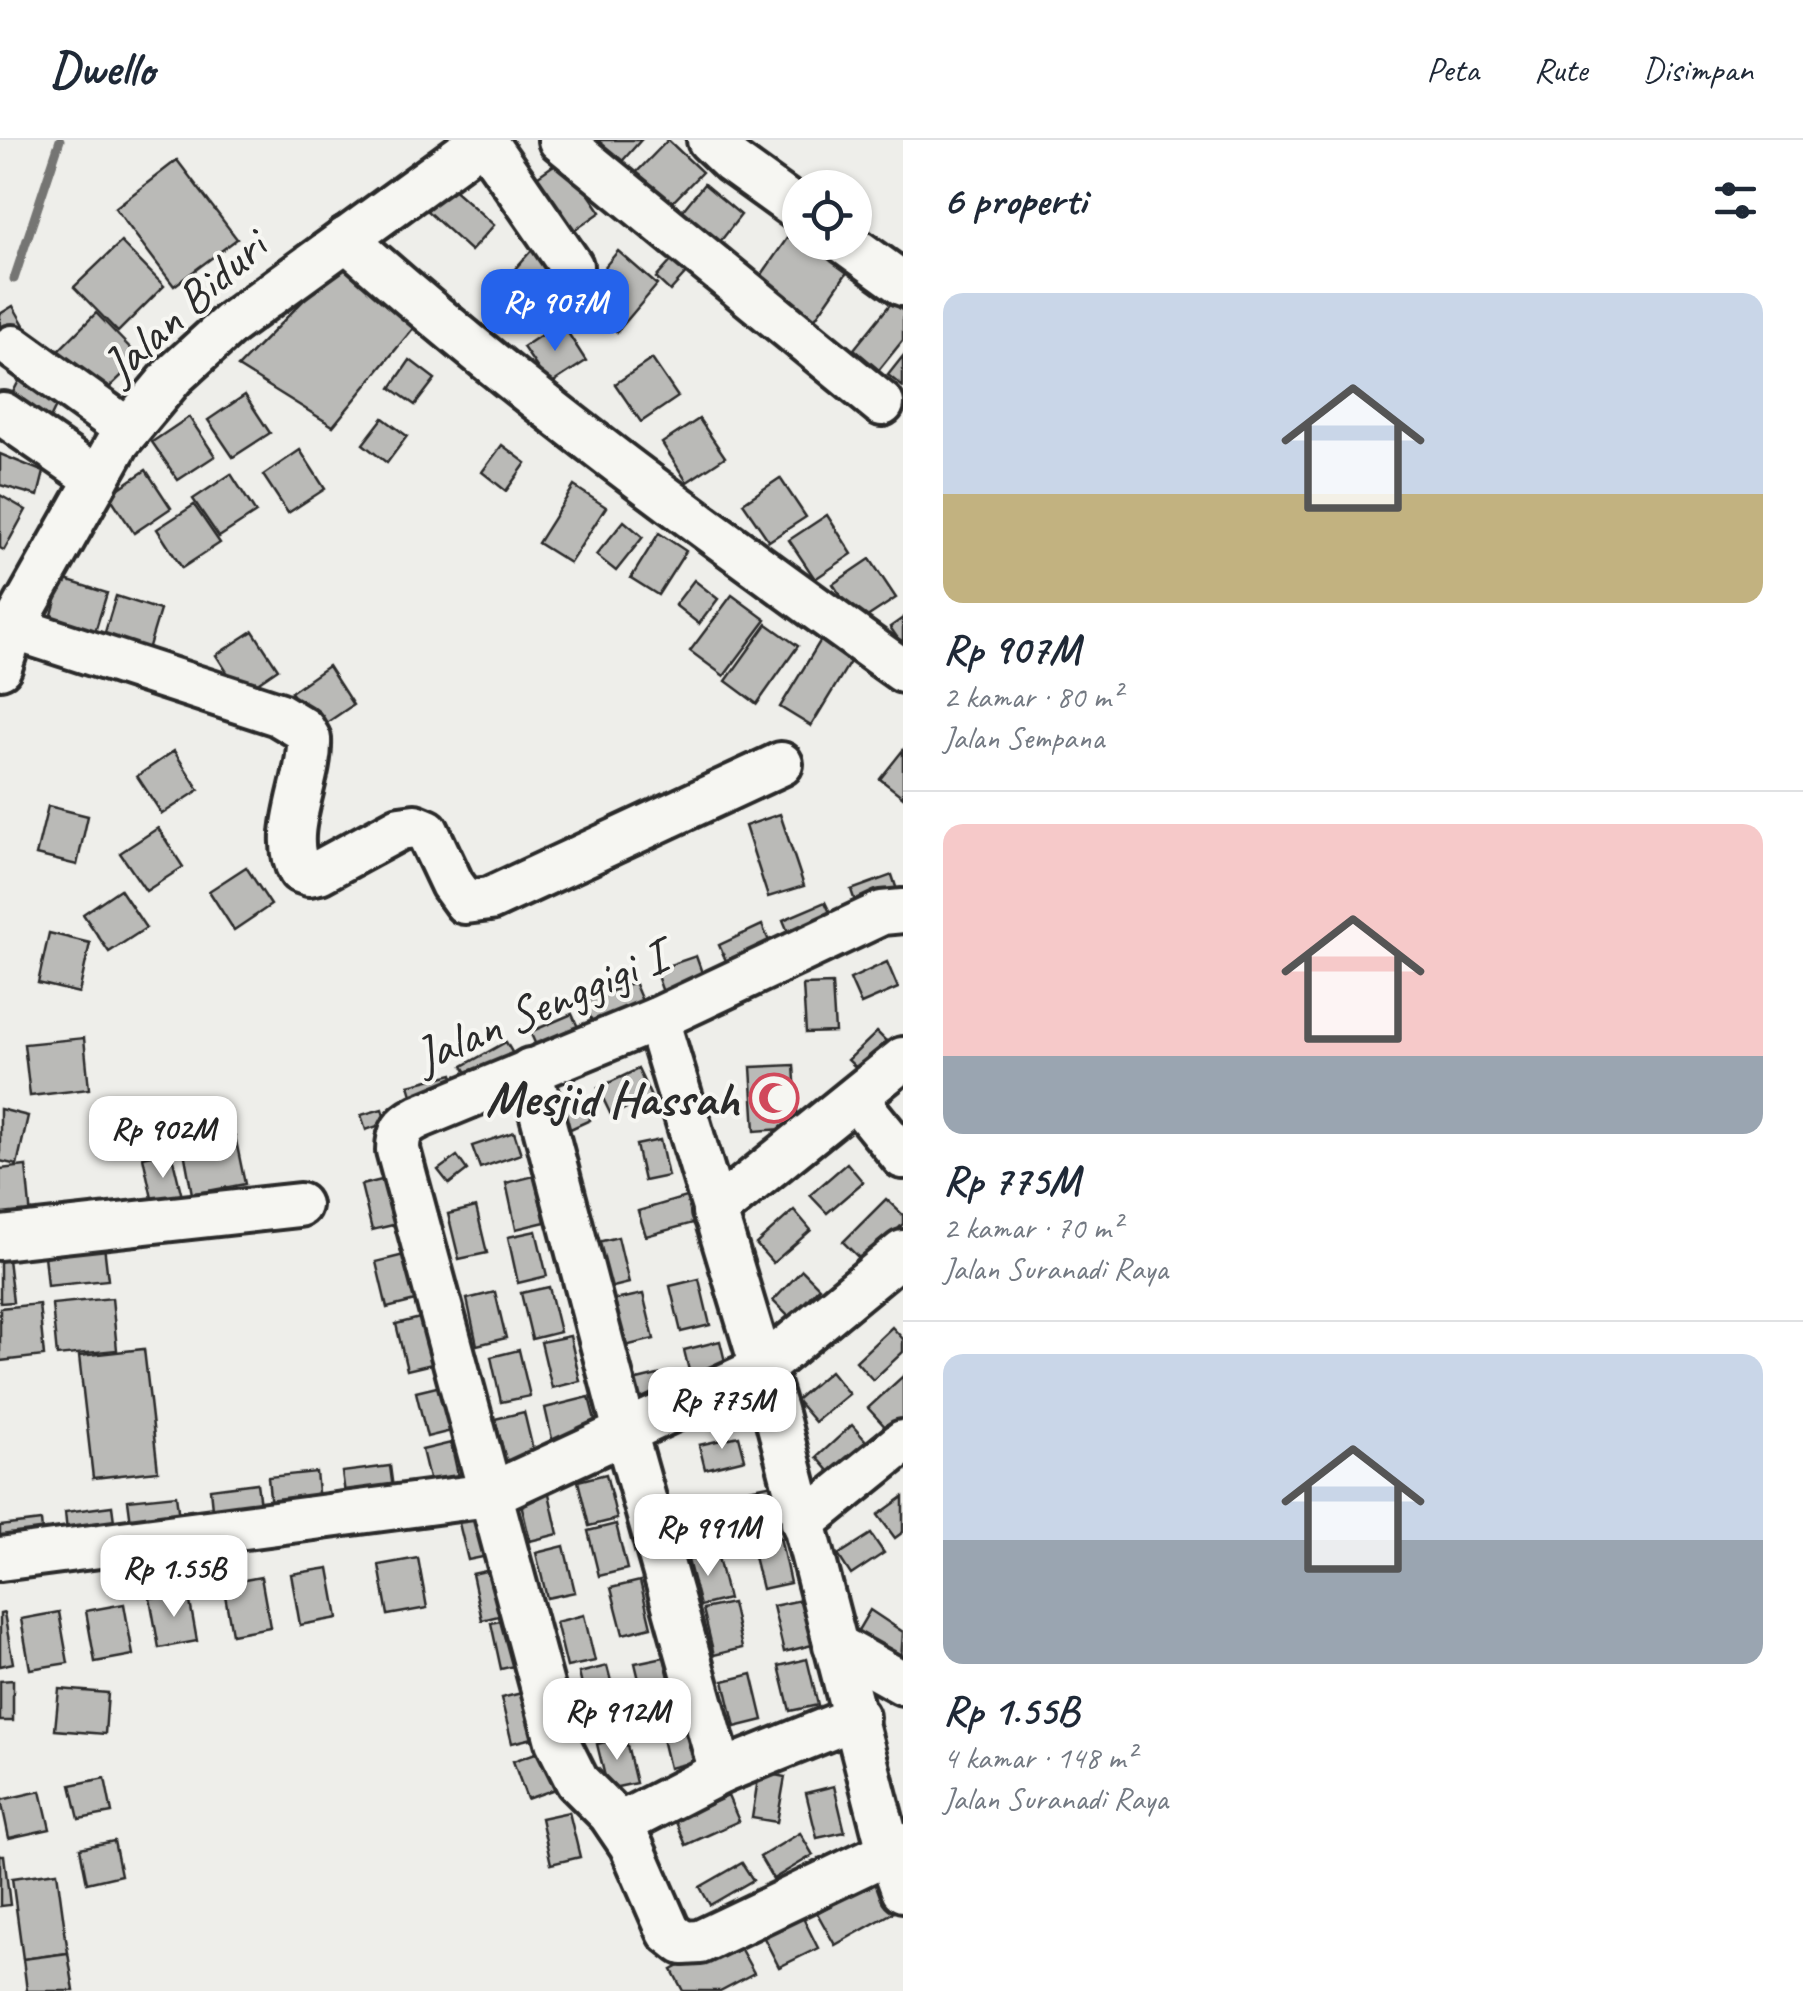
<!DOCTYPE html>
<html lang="id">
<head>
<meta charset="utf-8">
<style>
	:root { --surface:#fff; --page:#f6f6f7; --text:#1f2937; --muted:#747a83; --line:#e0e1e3; --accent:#2563eb }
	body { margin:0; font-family:Caveat,sans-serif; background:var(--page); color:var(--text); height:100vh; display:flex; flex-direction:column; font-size:38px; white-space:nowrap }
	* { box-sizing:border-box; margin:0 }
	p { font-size:32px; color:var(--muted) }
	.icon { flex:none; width:55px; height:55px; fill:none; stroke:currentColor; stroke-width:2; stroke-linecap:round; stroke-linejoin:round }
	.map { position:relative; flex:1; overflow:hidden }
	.panel { display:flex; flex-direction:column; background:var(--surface); width:900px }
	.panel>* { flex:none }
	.fabs { position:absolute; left:782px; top:30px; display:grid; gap:20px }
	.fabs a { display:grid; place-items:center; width:90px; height:90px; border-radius:50%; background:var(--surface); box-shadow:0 2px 8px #0004; font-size:50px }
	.price { position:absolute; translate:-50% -85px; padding:0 22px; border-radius:20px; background:#fff; color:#222; font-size:32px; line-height:65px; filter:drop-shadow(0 2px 5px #0008) }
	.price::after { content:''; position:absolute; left:50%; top:60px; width:30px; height:22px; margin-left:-15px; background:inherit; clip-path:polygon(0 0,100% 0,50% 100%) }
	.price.active { background:var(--accent); color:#fff }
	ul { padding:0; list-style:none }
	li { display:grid; align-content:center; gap:20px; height:530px; padding:0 40px }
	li+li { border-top:2px solid var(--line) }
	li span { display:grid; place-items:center; height:310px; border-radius:20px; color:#555 }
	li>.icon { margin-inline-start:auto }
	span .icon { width:180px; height:180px; fill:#fffc; stroke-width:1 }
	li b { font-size:42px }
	h2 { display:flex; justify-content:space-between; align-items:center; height:120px; padding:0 40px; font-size:42px }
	header { display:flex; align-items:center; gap:60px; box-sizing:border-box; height:140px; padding:0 50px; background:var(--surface); border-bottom:2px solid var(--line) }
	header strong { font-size:48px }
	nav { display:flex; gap:55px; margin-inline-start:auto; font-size:35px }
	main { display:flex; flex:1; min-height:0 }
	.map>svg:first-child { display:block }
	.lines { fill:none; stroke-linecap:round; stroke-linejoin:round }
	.stream { stroke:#757573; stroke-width:9 }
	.building { fill:#babab7; stroke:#2b2b2b; stroke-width:2.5 }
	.minor-casing { stroke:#2b2b2b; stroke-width:50 }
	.minor { stroke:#f6f6f2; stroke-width:42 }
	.labels { text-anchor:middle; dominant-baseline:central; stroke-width:8; stroke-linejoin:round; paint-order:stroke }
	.street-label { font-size:50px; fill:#2b2b2b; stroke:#f6f6f2 }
	.poi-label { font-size:50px; font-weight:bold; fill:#2b2b2b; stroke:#f6f6f2; text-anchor:end }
</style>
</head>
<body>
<header>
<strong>Dwello</strong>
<nav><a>Peta</a><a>Rute</a><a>Disimpan</a></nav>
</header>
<main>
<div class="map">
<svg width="903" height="1851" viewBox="0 0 903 1851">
	<rect width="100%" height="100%" fill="#eeeeea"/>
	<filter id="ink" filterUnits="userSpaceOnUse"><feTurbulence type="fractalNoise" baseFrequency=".01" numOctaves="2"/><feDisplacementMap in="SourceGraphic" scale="20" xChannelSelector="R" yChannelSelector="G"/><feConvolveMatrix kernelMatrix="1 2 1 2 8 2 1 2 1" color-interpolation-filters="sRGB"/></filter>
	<g filter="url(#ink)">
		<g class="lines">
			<path class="stream" d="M 14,139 L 60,0"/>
		</g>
		<g class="building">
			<path d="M 567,0 L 641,0 L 608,37 Z"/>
			<path d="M 668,0 L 702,32 L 663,72 L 630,39 Z"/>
			<path d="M 564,18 L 601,72 L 565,97 L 528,43 Z"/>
			<path d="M 177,20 L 237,99 L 174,146 L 115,68 Z"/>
			<path d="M 704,44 L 741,75 L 716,107 L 678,76 Z"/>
			<path d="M 450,46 L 494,85 L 471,111 L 427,71 Z"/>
			<path d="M 792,91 L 800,97 L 800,102 L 808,102 L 848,131 L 812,183 L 756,143 Z"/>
			<path d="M 121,102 L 164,146 L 118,192 L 74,147 Z"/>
			<path d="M 537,104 L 582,144 L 545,186 L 500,146 Z"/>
			<path d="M 618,111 L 657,145 L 617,192 L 578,159 Z"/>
			<path d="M 346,117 L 415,186 L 333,286 L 238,227 Z"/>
			<path d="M 675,117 L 689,130 L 670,151 L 656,138 Z"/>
			<path d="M 892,162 L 903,171 L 903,200 L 879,230 L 854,209 Z"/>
			<path d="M 13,166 L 28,192 L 0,207 L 0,174 Z"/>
			<path d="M 96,173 L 140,218 L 93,263 L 50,219 Z"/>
			<path d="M 561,182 L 586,221 L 549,245 L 523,207 Z"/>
			<path d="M 903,216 L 903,247 L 888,235 Z"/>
			<path d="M 652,219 L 678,257 L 641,282 L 615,244 Z"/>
			<path d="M 410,220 L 435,239 L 415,265 L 391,248 Z"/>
			<path d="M 23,233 L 62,254 L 48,283 L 8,262 Z"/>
			<path d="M 245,255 L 270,293 L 233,317 L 208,280 Z"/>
			<path d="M 189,277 L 215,316 L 178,340 L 152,302 Z"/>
			<path d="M 383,278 L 407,296 L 387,323 L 363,304 Z"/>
			<path d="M 699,279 L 725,317 L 687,342 L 662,303 Z"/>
			<path d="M 502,305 L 526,323 L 506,351 L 482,332 Z"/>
			<path d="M 300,310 L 325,349 L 288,373 L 263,335 Z"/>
			<path d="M 0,314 L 44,332 L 38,356 L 0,345 Z"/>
			<path d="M 146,330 L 171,368 L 134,393 L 109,355 Z"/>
			<path d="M 231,334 L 256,373 L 219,397 L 193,359 Z"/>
			<path d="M 780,338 L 806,377 L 769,401 L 743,363 Z"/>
			<path d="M 574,346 L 606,367 L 570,423 L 538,403 Z"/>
			<path d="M 0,355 L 26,370 L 4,410 L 0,408 Z"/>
			<path d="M 194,365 L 220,403 L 182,428 L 157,389 Z"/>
			<path d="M 827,375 L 852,414 L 815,439 L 789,400 Z"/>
			<path d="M 624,381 L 643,397 L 616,431 L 596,415 Z"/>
			<path d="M 659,393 L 686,411 L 658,455 L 631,438 Z"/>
			<path d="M 870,419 L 896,458 L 858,483 L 833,444 Z"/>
			<path d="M 62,439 L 107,453 L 94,495 L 50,482 Z"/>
			<path d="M 694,440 L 718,459 L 699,484 L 675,465 Z"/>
			<path d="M 732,455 L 766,480 L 724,536 L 690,511 Z"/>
			<path d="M 116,456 L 160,470 L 147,513 L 103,499 Z"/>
			<path d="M 903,478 L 903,506 L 890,487 Z"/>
			<path d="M 767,484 L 798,506 L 757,564 L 726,541 Z"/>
			<path d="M 253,491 L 278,529 L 241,554 L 216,515 Z"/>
			<path d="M 822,498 L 853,517 L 811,586 L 780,567 Z"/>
			<path d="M 328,526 L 353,565 L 316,590 L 291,552 Z"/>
			<path d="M 903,610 L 903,657 L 880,639 Z"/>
			<path d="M 174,611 L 199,650 L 162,674 L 137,636 Z"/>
			<path d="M 48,666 L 88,676 L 77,725 L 36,715 Z"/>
			<path d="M 780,674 L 804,746 L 768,757 L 745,686 Z"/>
			<path d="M 158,688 L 183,727 L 146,751 L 120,713 Z"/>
			<path d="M 246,727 L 271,765 L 234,790 L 209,751 Z"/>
			<path d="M 892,735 L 900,759 L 859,773 L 851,750 Z"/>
			<path d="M 120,749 L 146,788 L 109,812 L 83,774 Z"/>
			<path d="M 825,762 L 837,787 L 794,806 L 783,780 Z"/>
			<path d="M 762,785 L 775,815 L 732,834 L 719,805 Z"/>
			<path d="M 49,793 L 90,803 L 79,853 L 38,843 Z"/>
			<path d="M 696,816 L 706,844 L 665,858 L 655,830 Z"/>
			<path d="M 887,822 L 898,848 L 861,864 L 850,839 Z"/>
			<path d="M 634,842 L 645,868 L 595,889 L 584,862 Z"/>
			<path d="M 832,844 L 835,892 L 806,893 L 803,845 Z"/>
			<path d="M 572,874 L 582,896 L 540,914 L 530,892 Z"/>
			<path d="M 877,892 L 893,908 L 865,936 L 848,920 Z"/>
			<path d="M 84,898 L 89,949 L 30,956 L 24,904 Z"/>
			<path d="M 506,902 L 516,919 L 473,943 L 463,926 Z"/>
			<path d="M 794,925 L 798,988 L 755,991 L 751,927 Z"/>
			<path d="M 638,929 L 651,957 L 611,975 L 598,948 Z"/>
			<path d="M 453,934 L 458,954 L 415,965 L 409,945 Z"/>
			<path d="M 580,957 L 590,980 L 566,991 L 556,967 Z"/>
			<path d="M 0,969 L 28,976 L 17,1025 L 0,1021 Z"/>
			<path d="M 382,969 L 386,983 L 366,990 L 361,975 Z"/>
			<path d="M 514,992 L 521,1014 L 480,1028 L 472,1006 Z"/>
			<path d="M 235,996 L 245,1044 L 192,1054 L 183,1006 Z"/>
			<path d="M 660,1000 L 668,1036 L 644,1041 L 636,1005 Z"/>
			<path d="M 171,1011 L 184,1065 L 155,1072 L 143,1017 Z"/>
			<path d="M 457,1016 L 467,1030 L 449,1044 L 438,1030 Z"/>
			<path d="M 847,1023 L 863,1042 L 827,1073 L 810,1055 Z"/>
			<path d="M 26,1026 L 31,1078 L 0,1081 L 0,1029 Z"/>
			<path d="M 534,1036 L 545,1082 L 516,1089 L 506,1043 Z"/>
			<path d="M 390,1038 L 401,1083 L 372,1090 L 361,1045 Z"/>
			<path d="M 689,1056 L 697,1082 L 646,1096 L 638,1071 Z"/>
			<path d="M 886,1059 L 903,1075 L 903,1084 L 864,1123 L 843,1102 Z"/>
			<path d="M 476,1067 L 487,1113 L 459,1119 L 448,1074 Z"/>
			<path d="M 794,1070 L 811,1090 L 773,1123 L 756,1104 Z"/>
			<path d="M 102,1088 L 108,1140 L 47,1146 L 42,1094 Z"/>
			<path d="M 536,1091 L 547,1136 L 518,1143 L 508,1097 Z"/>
			<path d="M 618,1097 L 629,1143 L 601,1150 L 590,1104 Z"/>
			<path d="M 7,1110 L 13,1162 L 0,1163 L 0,1111 Z"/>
			<path d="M 404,1115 L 415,1161 L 387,1168 L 376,1122 Z"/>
			<path d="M 802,1130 L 819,1147 L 790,1178 L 773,1161 Z"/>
			<path d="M 699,1139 L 710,1185 L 681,1192 L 670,1146 Z"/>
			<path d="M 549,1147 L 560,1192 L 532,1199 L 521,1153 Z"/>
			<path d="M 495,1152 L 506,1198 L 477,1205 L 467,1159 Z"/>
			<path d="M 643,1154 L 654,1199 L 625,1206 L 615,1160 Z"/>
			<path d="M 112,1158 L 117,1210 L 57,1216 L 52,1164 Z"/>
			<path d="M 39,1164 L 44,1216 L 0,1221 L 0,1168 Z"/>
			<path d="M 424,1177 L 436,1223 L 407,1230 L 396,1184 Z"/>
			<path d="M 892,1187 L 903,1199 L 903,1212 L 873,1240 L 856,1221 Z"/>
			<path d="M 570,1196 L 580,1241 L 552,1248 L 541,1202 Z"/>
			<path d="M 720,1201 L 727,1230 L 691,1239 L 684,1210 Z"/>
			<path d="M 144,1209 L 158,1331 L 93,1338 L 79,1216 Z"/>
			<path d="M 519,1210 L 530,1256 L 501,1262 L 491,1217 Z"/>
			<path d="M 830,1231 L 849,1254 L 815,1282 L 796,1260 Z"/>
			<path d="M 666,1233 L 672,1261 L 632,1271 L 625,1243 Z"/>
			<path d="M 903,1236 L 903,1279 L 890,1292 L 868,1268 Z"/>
			<path d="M 445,1245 L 455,1290 L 427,1297 L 416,1252 Z"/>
			<path d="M 589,1257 L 598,1292 L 553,1303 L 545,1268 Z"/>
			<path d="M 524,1272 L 535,1318 L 507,1325 L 495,1279 Z"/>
			<path d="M 852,1285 L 873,1309 L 838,1341 L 817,1317 Z"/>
			<path d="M 739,1296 L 745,1319 L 705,1329 L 699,1305 Z"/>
			<path d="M 451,1303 L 461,1348 L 433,1355 L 422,1310 Z"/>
			<path d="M 390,1326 L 394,1356 L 346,1361 L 342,1332 Z"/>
			<path d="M 316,1332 L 319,1362 L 271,1367 L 268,1337 Z"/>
			<path d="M 606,1334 L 617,1379 L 589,1386 L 578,1341 Z"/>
			<path d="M 257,1343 L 261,1373 L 213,1378 L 210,1349 Z"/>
			<path d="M 773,1344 L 784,1390 L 755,1396 L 744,1350 Z"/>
			<path d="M 548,1349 L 558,1394 L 530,1401 L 519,1355 Z"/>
			<path d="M 176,1355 L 180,1385 L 132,1390 L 128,1360 Z"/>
			<path d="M 903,1357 L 903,1392 L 895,1398 L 878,1375 Z"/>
			<path d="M 112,1366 L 116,1396 L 68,1402 L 65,1372 Z"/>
			<path d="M 697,1366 L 708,1411 L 679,1418 L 669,1372 Z"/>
			<path d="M 485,1368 L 497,1414 L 468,1420 L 457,1375 Z"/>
			<path d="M 41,1381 L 44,1411 L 0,1415 L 0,1386 Z"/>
			<path d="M 616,1384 L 627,1429 L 599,1436 L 588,1391 Z"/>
			<path d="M 871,1394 L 884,1413 L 851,1435 L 838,1415 Z"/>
			<path d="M 780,1397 L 790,1443 L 762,1449 L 751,1404 Z"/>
			<path d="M 564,1406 L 575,1452 L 547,1458 L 536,1413 Z"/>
			<path d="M 717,1413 L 728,1459 L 700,1466 L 688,1420 Z"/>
			<path d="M 418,1418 L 427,1468 L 388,1475 L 379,1425 Z"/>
			<path d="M 329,1428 L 338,1478 L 300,1485 L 291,1434 Z"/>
			<path d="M 500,1428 L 511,1473 L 482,1480 L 472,1434 Z"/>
			<path d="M 261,1437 L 270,1487 L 232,1494 L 223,1444 Z"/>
			<path d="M 640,1441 L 651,1487 L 623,1494 L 611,1448 Z"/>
			<path d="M 188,1451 L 197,1501 L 159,1508 L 150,1458 Z"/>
			<path d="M 801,1460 L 812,1505 L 784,1512 L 773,1466 Z"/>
			<path d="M 732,1463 L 742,1508 L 714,1515 L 703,1469 Z"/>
			<path d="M 124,1464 L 133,1515 L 95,1522 L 86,1471 Z"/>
			<path d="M 870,1470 L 903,1492 L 901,1521 L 857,1492 Z"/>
			<path d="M 59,1472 L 68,1523 L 30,1529 L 21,1479 Z"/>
			<path d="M 4,1473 L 13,1523 L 0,1526 L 0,1474 Z"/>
			<path d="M 584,1475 L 595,1521 L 567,1527 L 556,1482 Z"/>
			<path d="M 519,1477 L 530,1522 L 501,1529 L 491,1483 Z"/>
			<path d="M 664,1517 L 675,1562 L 646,1569 L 635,1523 Z"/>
			<path d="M 807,1519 L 818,1565 L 790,1571 L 779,1526 Z"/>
			<path d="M 607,1526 L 619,1572 L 590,1579 L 579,1533 Z"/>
			<path d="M 752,1534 L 763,1580 L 735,1587 L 724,1541 Z"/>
			<path d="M 13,1540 L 13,1581 L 0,1581 L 0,1541 Z"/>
			<path d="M 59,1549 L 108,1553 L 105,1594 L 55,1590 Z"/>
			<path d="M 530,1551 L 541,1596 L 512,1603 L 501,1558 Z"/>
			<path d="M 686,1575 L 697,1621 L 669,1628 L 658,1582 Z"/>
			<path d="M 625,1597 L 636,1643 L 608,1649 L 597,1604 Z"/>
			<path d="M 544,1610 L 558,1648 L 527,1659 L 513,1621 Z"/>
			<path d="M 759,1632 L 785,1637 L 777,1682 L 752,1678 Z"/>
			<path d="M 105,1638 L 112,1673 L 79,1679 L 71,1645 Z"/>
			<path d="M 834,1646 L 845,1692 L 817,1698 L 806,1653 Z"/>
			<path d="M 41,1651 L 50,1689 L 9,1698 L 1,1660 Z"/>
			<path d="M 728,1656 L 739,1681 L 686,1705 L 675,1680 Z"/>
			<path d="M 569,1672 L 580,1717 L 551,1724 L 541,1678 Z"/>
			<path d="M 800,1693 L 813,1715 L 773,1739 L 760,1717 Z"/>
			<path d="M 114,1701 L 121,1735 L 87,1743 L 80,1708 Z"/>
			<path d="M 0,1715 L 4,1715 L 10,1765 L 0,1766 Z"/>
			<path d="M 742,1723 L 753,1740 L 710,1765 L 700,1747 Z"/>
			<path d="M 57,1732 L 68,1813 L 23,1819 L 12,1738 Z"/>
			<path d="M 886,1735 L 903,1767 L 835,1805 L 817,1773 Z"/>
			<path d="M 802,1776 L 818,1808 L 779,1827 L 763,1796 Z"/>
			<path d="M 734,1797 L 754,1833 L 720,1851 L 683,1851 L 672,1830 Z"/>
			<path d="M 68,1813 L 74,1851 L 27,1851 L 23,1819 Z"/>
		</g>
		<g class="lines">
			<g class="minor-casing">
				<g id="minor">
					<path d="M 484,0 L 571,126"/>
					<path d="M 560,0 L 882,264"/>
					<path d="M 709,0 L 732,22 L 800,71"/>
					<path d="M 346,99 C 522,256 712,394 903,531"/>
					<path d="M 845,102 L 903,144"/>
					<path d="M 13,207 L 128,290"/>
					<path d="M 3,274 L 97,339"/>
					<path d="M 13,488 L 278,574 L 303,589 L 309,599 C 311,641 279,693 300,731 L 309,734 L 319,732 L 400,688 L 415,686 L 427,691 L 452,744 L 465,762 L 490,759 L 781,624"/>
					<path d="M 0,527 L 13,488 L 118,302 L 173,236 L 230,184 L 483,0"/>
					<path d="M 903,771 L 882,773 L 657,879 L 419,977 C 403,985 398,992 398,1010 L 557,1601 L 577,1641 L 610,1674 L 631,1705 L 669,1792 L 683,1803 L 700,1802 L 903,1705"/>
					<path d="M 657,879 L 775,1270 L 889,1711 L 903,1750"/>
					<path d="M 530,930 L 625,1291 L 721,1632"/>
					<path d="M 856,959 L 903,1017"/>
					<path d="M 714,1072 L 903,919"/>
					<path d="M 0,1098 L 299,1065"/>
					<path d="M 803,1383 L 903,1302"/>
					<path d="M 0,1419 L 489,1355 L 761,1229 L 903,1112"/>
					<path d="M 835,1505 L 903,1543"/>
					<path d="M 618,1685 L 721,1632 L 857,1577"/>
				</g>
			</g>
			<use href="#minor" class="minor"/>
		</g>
	</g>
	<defs>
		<g id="mosque-ring" transform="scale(2.5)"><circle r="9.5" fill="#f6f6f2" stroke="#d1495b" stroke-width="1.5"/><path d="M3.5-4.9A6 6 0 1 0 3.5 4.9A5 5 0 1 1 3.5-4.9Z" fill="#d1495b"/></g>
	</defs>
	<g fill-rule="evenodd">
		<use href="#mosque-ring" x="774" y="958"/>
	</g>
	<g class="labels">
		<g class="street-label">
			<text transform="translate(184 166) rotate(-42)">Jalan Biduri</text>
			<text transform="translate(540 866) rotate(-23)">Jalan Senggigi I</text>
		</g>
		<g class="poi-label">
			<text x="739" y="958">Mesjid Hassah</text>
		</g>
	</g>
</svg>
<div class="fabs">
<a><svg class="icon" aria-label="locate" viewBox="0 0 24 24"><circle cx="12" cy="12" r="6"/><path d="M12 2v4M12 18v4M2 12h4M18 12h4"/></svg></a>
</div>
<b class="price active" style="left:555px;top:214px">Rp 907M</b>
<b class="price" style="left:163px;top:1041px">Rp 902M</b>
<b class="price" style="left:722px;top:1312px">Rp 775M</b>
<b class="price" style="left:708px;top:1439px">Rp 991M</b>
<b class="price" style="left:174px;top:1480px">Rp 1.55B</b>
<b class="price" style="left:617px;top:1623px">Rp 912M</b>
</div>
<section class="panel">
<h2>6 properti<svg class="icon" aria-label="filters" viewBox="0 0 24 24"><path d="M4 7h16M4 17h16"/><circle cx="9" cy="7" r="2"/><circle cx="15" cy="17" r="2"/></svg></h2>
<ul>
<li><span style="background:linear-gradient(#c9d6e8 65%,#c2b280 0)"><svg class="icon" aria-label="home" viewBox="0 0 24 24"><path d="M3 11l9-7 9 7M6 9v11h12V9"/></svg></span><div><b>Rp 907M</b><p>2 kamar · 80 m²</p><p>Jalan Sempana</p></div></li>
<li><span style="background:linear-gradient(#f6c9c9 75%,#9aa5b1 0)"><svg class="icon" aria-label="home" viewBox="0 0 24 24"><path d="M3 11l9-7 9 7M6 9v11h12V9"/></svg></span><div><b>Rp 775M</b><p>2 kamar · 70 m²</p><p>Jalan Suranadi Raya</p></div></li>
<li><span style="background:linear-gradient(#c9d6e8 60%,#9aa5b1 0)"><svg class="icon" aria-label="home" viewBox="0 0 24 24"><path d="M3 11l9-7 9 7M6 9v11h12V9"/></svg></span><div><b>Rp 1.55B</b><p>4 kamar · 148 m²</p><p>Jalan Suranadi Raya</p></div></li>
</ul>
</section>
</main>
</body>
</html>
